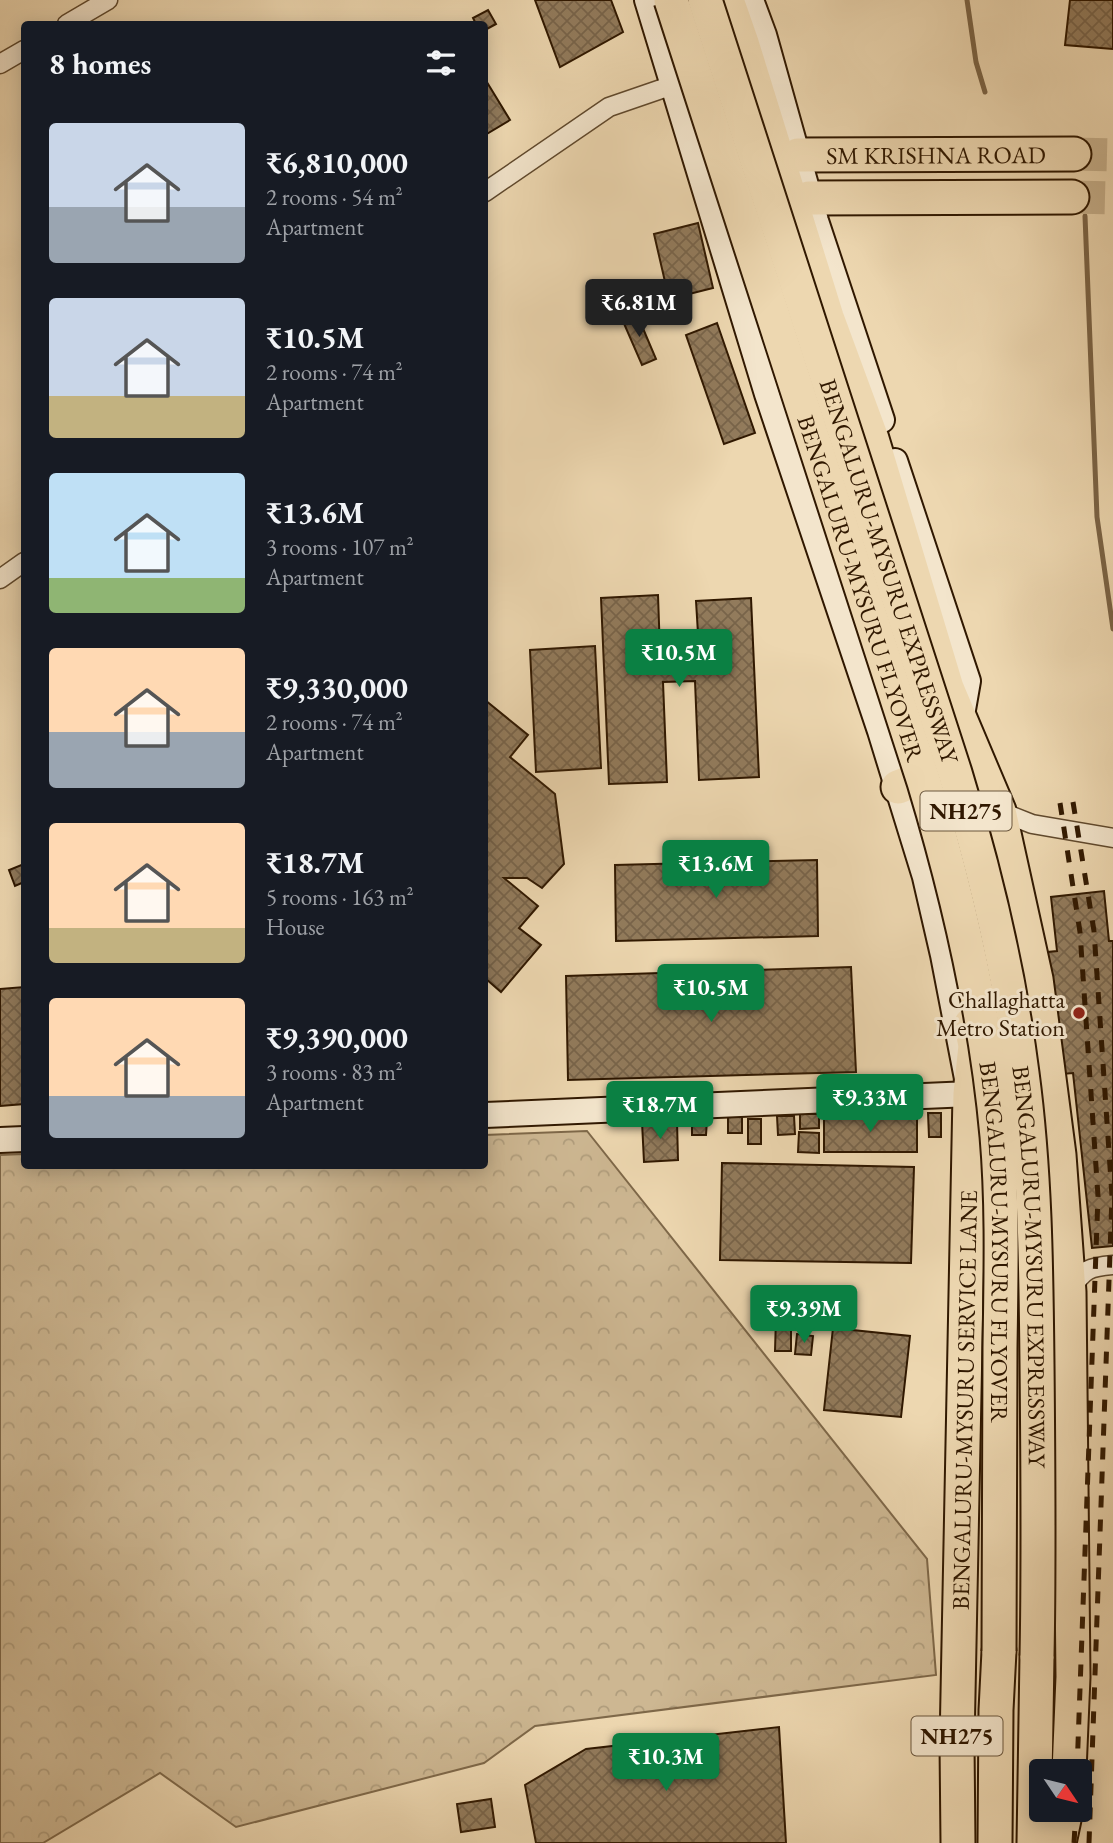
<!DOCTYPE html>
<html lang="en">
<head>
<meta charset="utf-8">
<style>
	:root { --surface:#171b24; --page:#242831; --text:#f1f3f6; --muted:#9ea1a6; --accent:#0b8043 }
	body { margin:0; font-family:"EB Garamond",serif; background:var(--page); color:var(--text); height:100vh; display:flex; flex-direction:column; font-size:26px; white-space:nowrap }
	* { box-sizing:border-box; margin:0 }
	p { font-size:23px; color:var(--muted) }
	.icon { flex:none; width:38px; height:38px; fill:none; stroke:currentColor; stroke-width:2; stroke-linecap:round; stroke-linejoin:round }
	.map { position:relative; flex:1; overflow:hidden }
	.details { position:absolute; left:21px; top:21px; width:467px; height:1148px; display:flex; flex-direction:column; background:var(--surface); border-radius:7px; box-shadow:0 4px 18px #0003 }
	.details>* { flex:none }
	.needle { width:46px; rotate:125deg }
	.fabs { position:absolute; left:1029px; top:1759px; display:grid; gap:14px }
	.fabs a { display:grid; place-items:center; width:63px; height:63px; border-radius:7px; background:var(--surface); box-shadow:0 4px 18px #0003; font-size:35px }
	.price { position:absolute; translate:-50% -60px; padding:0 16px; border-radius:7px; background:var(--accent); color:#fff; font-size:23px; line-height:46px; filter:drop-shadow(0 2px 4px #0008) }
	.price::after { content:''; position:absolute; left:50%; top:42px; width:21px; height:16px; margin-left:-10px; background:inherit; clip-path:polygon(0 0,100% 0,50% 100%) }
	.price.selected { background:#222; color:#fff }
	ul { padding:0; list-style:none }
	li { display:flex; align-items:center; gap:21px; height:175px; padding:0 28px }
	li span { display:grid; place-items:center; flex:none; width:196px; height:140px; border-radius:7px; color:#555 }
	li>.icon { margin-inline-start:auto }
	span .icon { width:84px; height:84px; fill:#fffc; stroke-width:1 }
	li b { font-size:30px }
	h2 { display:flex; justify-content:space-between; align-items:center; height:84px; padding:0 28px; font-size:30px }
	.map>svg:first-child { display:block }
	.forest { fill:url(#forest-crowns); stroke:#7e6849; stroke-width:2 }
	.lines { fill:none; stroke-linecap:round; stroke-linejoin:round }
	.stream { stroke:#7b6446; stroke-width:5 }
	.building { fill:url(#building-cross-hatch); stroke:#301800; stroke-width:2 }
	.highway-tunnel { stroke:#c7b18d; stroke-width:33; stroke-dasharray:33 17; stroke-linecap:butt }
	.street-casing { stroke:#5f482c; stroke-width:21 }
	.secondary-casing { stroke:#301800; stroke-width:28 }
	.highway-casing { stroke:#301800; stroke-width:37 }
	.street { stroke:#f3e5cc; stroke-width:18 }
	.secondary { stroke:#f3e5cc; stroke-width:24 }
	.highway { stroke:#edd7b0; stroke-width:33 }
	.rail { stroke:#301800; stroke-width:5; stroke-dasharray:12 12; stroke-linecap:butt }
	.highway-bridge-casing { stroke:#301800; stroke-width:37; stroke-linecap:butt }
	.highway-bridge { stroke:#edd7b0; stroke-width:33 }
	.poi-dot { fill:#8f2418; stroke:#f3e5cc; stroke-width:2.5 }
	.labels { text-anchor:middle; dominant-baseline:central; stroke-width:6; stroke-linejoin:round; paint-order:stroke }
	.shield { fill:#f3e5cc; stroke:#6a563d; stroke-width:2 }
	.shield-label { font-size:23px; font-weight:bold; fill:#301800 }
	.street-label { font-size:24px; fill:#301800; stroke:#f3e5cc }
	.poi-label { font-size:24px; fill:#301800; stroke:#f3e5cc; text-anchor:end }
</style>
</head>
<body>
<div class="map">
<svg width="1113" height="1843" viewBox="0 0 1113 1843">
	<defs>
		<pattern id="forest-crowns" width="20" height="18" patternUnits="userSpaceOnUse" patternTransform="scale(1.75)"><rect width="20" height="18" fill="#cdb792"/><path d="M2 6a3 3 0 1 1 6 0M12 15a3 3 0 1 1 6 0" fill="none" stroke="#b09d7c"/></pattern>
		<pattern id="building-cross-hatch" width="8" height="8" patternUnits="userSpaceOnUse" patternTransform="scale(1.75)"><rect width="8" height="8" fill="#927b5c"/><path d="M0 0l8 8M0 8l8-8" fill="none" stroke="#78644a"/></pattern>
	</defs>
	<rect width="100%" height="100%" fill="#edd7b0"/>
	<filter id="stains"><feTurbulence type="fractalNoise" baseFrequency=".00286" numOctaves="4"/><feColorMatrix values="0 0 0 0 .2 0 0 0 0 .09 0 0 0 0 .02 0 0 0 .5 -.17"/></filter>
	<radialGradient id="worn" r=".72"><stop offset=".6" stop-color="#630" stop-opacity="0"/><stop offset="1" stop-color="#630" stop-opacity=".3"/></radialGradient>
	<path class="forest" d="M 587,1131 L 927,1559 L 936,1675 L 535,1726 L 484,1763 L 236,1827 L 160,1773 L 43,1843 L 0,1843 L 0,1155 L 24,1154 L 24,1166 L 485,1166 L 485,1135 Z"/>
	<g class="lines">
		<g class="stream">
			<path d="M 967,0 L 976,62 L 985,92"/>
			<path d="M 1085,216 L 1097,517 L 1113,629"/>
		</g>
	</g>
	<g class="building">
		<path d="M 535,0 L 611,0 L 623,32 L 560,67 Z"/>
		<path d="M 1070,0 L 1113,0 L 1113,49 L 1065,45 Z"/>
		<path d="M 488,10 L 496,24 L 485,30 L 485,24 L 476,24 L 473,18 Z"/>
		<path d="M 485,79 L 510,120 L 485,135 Z"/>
		<path d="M 698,223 L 713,288 L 669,299 L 654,234 Z"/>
		<path d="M 636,312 L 656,359 L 642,365 L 622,319 Z"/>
		<path d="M 717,323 L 755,433 L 724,444 L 686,335 Z"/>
		<path d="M 658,595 L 660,652 L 699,650 L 696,601 L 751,598 L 759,777 L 699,780 L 695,681 L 663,682 L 667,782 L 609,784 L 601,598 Z"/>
		<path d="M 595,646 L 601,768 L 536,772 L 530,650 Z"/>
		<path d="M 485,700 L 528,735 L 510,757 L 555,794 L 564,864 L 542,888 L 527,878 L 504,878 L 538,906 L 519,928 L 541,945 L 501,992 L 485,978 Z"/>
		<path d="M 817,860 L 818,936 L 616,941 L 615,865 Z"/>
		<path d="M 24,864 L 24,882 L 15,886 L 9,870 Z"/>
		<path d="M 1104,891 L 1109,941 L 1113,941 L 1113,1246 L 1092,1248 L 1073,1073 L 1051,1075 L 1038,953 L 1057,951 L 1051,897 Z"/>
		<path d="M 851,967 L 856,1072 L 568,1080 L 566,976 Z"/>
		<path d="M 24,987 L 24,1104 L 0,1106 L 0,989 Z"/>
		<path d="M 928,1113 L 941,1113 L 941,1137 L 929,1137 Z"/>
		<path d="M 800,1114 L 819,1114 L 819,1128 L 800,1129 Z"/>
		<rect x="824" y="1115" width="93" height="37"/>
		<path d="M 777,1116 L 794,1116 L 795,1134 L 778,1135 Z"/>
		<rect x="728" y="1117" width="14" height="16"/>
		<rect x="748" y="1119" width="13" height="25"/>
		<path d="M 692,1120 L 707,1120 L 706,1135 L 692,1135 Z"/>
		<path d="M 677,1121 L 678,1160 L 644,1162 L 642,1122 Z"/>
		<path d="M 799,1132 L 819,1133 L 819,1153 L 798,1152 Z"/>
		<path d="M 722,1163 L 914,1167 L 911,1263 L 720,1260 Z"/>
		<path d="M 776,1317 L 791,1317 L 791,1351 L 775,1351 Z"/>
		<path d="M 833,1328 L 910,1336 L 901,1417 L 824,1410 Z"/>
		<path d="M 797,1334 L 813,1336 L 811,1355 L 795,1354 Z"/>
		<path d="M 779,1727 L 786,1843 L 536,1843 L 525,1785 L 586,1749 Z"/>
		<path d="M 491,1799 L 495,1827 L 461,1832 L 457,1804 Z"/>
	</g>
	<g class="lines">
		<g class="highway-tunnel">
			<path d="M 1074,154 L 1113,155"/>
			<path d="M 1072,197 L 1113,198"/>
		</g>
		<g class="street-casing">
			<g id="street">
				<path d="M 67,24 L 108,0"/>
				<path d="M 0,64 L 24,50"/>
				<path d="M 485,192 L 609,107 L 673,85"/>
				<path d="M 0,579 L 24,562"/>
				<path d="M 999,811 L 1032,824 L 1113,838"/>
				<path d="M 1071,1289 C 1084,1269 1089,1267 1113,1265"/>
			</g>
		</g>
		<g class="secondary-casing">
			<g id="secondary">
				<path d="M 751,0 L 764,35 L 816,221 L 882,420"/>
				<path d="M 895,461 L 968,681 L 961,721"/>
				<path d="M 485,1115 L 970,1094 L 943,955 L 925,877 L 880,731 L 767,394 L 647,0"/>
				<path d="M 0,1140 L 24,1139"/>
			</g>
		</g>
		<g class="highway-casing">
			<g id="highway">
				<path d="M 727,0 L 742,43 L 827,317 L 872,439 L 947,688 L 999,811 L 1036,979 L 1059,1155 L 1069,1292 L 1073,1677 L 1069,1771"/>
				<path id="s1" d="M 798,155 L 1074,154"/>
				<path d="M 809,198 L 1072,197"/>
				<path d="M 898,787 L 947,768"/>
				<path id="s2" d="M 958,1843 L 957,1744 L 970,1094 L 975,1046 L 971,1024"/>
				<path d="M 995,1843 L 996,1710 L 999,1651"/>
				<path d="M 1034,1843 L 1037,1656"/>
				<path d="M 1059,1843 L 1066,1810"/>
			</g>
		</g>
		<use href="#street" class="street"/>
		<use href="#secondary" class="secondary"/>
		<use href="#highway" class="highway"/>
		<g class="rail">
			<path d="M 1073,802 L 1094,931 L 1112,1196 L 1089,1843"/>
			<path d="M 1060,803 L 1080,932 L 1098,1196 L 1077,1771"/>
			<path d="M 1074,1843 L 1076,1810"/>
		</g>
		<g class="highway-bridge-casing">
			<g id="highway-bridge">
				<path id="s3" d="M 671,0 L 924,782 C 959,898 986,1015 997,1136 C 1003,1206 1001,1277 1000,1348 C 1000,1449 1000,1550 999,1651"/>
				<path id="s4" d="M 705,0 L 955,773 C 985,871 1009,971 1022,1073 C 1035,1170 1036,1267 1037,1364 C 1038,1462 1039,1559 1037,1656"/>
			</g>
		</g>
		<use href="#highway-bridge" class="highway-bridge"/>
	</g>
	<circle class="poi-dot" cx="1079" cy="1013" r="7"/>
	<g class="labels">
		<g class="shield">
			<rect x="920.5" y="791.5" width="91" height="39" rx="5"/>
			<rect x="911.5" y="1716.5" width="91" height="39" rx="5"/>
		</g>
		<g class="shield-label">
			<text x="966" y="811">NH275</text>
			<text x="957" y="1736">NH275</text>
		</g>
		<g class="street-label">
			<text stroke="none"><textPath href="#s1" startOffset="138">SM KRISHNA ROAD</textPath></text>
			<text stroke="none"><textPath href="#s4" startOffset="600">BENGALURU-MYSURU EXPRESSWAY</textPath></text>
			<text stroke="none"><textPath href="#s3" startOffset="618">BENGALURU-MYSURU FLYOVER</textPath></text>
			<text stroke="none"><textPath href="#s3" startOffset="1290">BENGALURU-MYSURU FLYOVER</textPath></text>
			<text stroke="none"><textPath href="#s4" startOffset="1314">BENGALURU-MYSURU EXPRESSWAY</textPath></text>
			<text stroke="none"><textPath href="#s2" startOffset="443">BENGALURU-MYSURU SERVICE LANE</textPath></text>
		</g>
		<g class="poi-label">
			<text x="1065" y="999">Challaghatta<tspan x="1065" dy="28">Metro Station</tspan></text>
		</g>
	</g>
	<rect width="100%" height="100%" filter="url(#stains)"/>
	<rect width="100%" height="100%" fill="url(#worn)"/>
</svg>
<div class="fabs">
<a><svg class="needle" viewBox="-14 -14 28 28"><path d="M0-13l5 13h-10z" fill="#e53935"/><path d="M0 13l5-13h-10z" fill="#9ea1a6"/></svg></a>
</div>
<b class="price selected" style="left:639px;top:339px">₹6.81M</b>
<b class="price" style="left:679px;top:689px">₹10.5M</b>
<b class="price" style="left:716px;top:900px">₹13.6M</b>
<b class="price" style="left:711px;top:1024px">₹10.5M</b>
<b class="price" style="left:870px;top:1134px">₹9.33M</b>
<b class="price" style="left:660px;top:1141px">₹18.7M</b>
<b class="price" style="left:804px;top:1345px">₹9.39M</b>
<b class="price" style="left:666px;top:1793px">₹10.3M</b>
<section class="details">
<h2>8 homes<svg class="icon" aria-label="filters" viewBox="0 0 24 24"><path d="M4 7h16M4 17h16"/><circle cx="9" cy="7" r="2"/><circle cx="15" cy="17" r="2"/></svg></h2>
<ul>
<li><span style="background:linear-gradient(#c9d6e8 60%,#9aa5b1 0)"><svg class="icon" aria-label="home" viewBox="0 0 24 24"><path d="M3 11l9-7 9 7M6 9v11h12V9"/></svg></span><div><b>₹6,810,000</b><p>2 rooms · 54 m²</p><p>Apartment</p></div></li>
<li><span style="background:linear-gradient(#c9d6e8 70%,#c2b280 0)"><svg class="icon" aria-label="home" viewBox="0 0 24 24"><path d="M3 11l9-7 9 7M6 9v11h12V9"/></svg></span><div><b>₹10.5M</b><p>2 rooms · 74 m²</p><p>Apartment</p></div></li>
<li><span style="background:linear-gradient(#bfe0f5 75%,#8fb573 0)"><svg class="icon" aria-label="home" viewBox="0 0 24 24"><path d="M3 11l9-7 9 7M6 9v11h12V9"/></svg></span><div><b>₹13.6M</b><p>3 rooms · 107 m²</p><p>Apartment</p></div></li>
<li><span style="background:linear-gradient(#ffd9b3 60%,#9aa5b1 0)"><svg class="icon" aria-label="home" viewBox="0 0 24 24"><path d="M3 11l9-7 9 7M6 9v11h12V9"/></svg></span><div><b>₹9,330,000</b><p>2 rooms · 74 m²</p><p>Apartment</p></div></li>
<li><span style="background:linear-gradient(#ffd9b3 75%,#c2b280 0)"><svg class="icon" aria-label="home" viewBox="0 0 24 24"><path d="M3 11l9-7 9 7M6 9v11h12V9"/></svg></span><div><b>₹18.7M</b><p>5 rooms · 163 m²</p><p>House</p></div></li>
<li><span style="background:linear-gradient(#ffd9b3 70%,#9aa5b1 0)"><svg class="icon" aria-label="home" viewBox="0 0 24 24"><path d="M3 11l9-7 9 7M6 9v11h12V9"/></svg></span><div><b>₹9,390,000</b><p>3 rooms · 83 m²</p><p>Apartment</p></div></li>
</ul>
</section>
</div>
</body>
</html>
